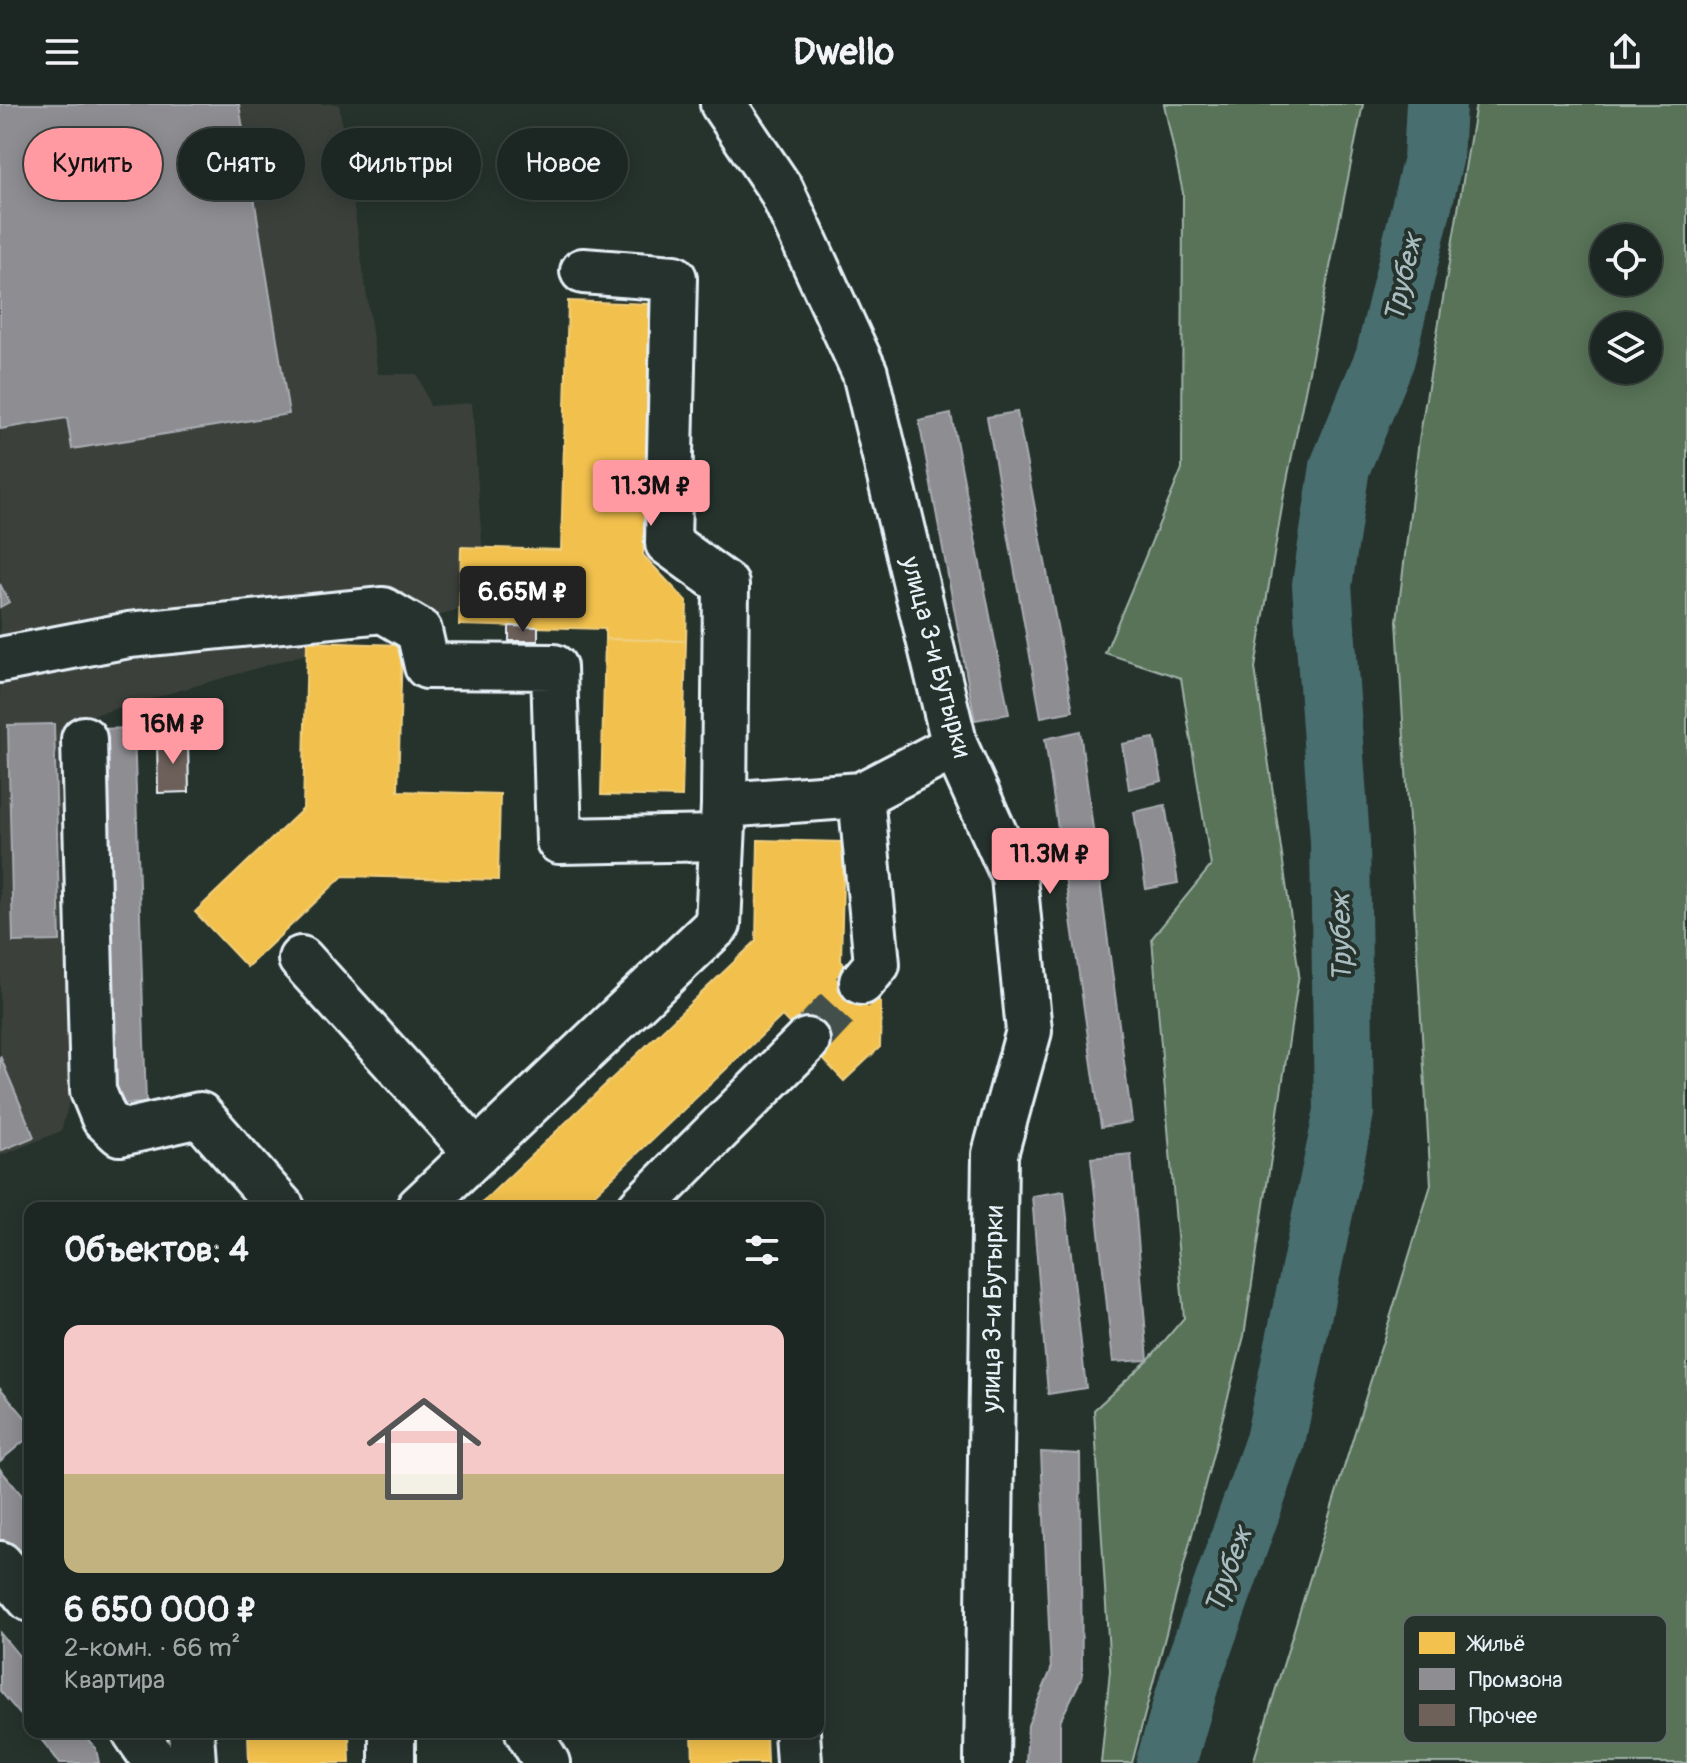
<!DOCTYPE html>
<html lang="ru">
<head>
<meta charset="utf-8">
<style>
	:root { --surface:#1c2622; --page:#29322f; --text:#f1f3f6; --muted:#a0a5a5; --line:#3a4340; --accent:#ff9aa2 }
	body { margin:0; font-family:Pangolin,sans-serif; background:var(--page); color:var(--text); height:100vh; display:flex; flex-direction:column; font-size:30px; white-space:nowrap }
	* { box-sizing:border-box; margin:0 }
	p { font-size:26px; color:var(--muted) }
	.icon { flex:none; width:44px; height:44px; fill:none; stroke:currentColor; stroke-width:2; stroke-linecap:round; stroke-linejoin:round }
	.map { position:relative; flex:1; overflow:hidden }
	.sheet { position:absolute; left:24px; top:1098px; width:800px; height:536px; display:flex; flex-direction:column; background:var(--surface); border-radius:16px; box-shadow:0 4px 20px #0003,0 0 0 2px var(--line) }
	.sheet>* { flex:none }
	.hud { position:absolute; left:24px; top:24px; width:800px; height:72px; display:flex; gap:16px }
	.fabs { position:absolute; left:1590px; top:120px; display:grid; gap:16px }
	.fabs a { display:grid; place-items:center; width:72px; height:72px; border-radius:50%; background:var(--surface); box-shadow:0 4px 20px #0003,0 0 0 2px var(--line); font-size:40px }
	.price { position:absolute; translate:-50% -68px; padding:0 18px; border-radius:8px; background:var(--accent); color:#111; font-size:26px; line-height:52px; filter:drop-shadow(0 2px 4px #0008) }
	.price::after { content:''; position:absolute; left:50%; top:48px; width:24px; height:18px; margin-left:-12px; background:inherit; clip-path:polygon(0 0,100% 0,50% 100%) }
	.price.current { background:#222; color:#fff }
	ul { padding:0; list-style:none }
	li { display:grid; align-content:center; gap:16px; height:424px; padding:0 40px }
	li span { display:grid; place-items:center; height:248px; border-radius:16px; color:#555 }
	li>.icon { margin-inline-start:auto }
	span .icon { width:144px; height:144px; fill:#fffc; stroke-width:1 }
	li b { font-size:34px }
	h2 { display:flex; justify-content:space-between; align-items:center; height:96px; padding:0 40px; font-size:34px }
	.tag { padding:0 28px; border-radius:36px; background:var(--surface); box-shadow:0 4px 20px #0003,0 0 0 2px var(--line); font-size:28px; line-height:72px }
	.tag.current { background:var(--accent); color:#111 }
	header { display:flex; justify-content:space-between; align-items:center; height:104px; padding:0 40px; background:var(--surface); font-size:36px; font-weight:700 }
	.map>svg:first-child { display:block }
	.built { fill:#3b413a }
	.green { fill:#587359; stroke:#a0b2a8; stroke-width:2; fill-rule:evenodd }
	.homes { fill:#f2c14e; stroke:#efcf81; stroke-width:2 }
	.industry { fill:#8d8d92; stroke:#a8abb1; stroke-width:2 }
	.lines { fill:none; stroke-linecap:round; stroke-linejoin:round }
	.river { stroke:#4a6e6f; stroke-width:60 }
	.building { fill:#6d615a; stroke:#e8f1f8; stroke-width:2 }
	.minor-tunnel { stroke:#43504b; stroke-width:44; stroke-dasharray:44 22; stroke-linecap:butt }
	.minor-casing { stroke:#e8f1f8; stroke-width:50 }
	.minor { stroke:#26332d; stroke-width:44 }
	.labels { text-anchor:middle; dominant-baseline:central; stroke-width:8; stroke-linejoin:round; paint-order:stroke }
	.street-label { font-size:26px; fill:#e8f1f8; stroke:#26332d }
	.water-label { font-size:28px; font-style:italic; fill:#a9bdc1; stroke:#26332d }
	.key { fill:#26332d; stroke:#606c6a; stroke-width:2 }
	.key-label { font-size:22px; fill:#e8f1f8 }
</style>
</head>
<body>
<header><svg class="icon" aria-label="menu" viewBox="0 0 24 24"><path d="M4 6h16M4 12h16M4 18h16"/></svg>Dwello<svg class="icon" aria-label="share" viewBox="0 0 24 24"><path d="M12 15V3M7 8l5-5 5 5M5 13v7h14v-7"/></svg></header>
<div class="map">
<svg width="1687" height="1659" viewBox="0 0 1687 1659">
	<rect width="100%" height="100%" fill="#26332d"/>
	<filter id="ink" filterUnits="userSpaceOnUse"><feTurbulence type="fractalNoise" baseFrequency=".0125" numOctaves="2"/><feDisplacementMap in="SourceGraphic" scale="16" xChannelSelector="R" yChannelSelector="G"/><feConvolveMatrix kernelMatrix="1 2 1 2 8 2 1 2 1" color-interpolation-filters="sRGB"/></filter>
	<g filter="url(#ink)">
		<path class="built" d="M 0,0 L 339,0 L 378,270 L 417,270 L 430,302 L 472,299 L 486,498 L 70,618 L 84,945 L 61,1027 L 0,1052 Z"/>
		<g class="green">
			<path d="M 1164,0 L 1363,0 L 1284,391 L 1255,564 L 1299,870 L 1244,1232 L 1132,1659 L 1101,1659 L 1110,1566 L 1094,1306 L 1148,1256 L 1184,1214 L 1152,834 L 1211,762 L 1181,574 L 1105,549 L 1182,365 L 1183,89 Z"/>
			<path d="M 1476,0 L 1687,0 L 1687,1659 L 1253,1659 L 1431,1081 L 1397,517 L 1419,336 ZM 1604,134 L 1648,134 L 1648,178 L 1604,178 ZM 1604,222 L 1648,222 L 1648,266 L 1604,266 Z"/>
		</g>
		<g class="homes">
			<path d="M 568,197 L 650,200 L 643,451 L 687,498 L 686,537 L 605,535 L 605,525 L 459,521 L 461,443 L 561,446 Z"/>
			<path d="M 605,535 L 686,537 L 682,693 L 601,691 Z"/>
			<path d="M 307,538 L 402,541 L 398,687 L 500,690 L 498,776 L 343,772 L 247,863 L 195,808 L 303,705 Z"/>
			<path d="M 758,736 L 844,738 L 841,857 L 881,899 L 880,943 L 844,977 L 782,912 L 580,1104 L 476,1104 L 756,837 Z"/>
			<path d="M 248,1628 L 349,1628 L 350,1659 L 249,1659 Z"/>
			<path d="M 692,1628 L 766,1628 L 767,1659 L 693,1659 Z"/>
		</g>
		<g class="industry">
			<path d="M 0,0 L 239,0 L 289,310 L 72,345 L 67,314 L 0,325 Z"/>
			<path d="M 1017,308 L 1073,607 L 1041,613 L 987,313 Z"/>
			<path d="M 951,310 L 1009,610 L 975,616 L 919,317 Z"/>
			<path d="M 0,480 L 9,498 L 0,503 Z"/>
			<path d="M 54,620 L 60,837 L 13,838 L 8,621 Z"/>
			<path d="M 134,624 L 146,999 L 110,1000 L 97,625 Z"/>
			<path d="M 1080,627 L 1132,1018 L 1101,1023 L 1045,635 Z"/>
			<path d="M 1154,634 L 1162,677 L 1129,685 L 1122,640 Z"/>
			<path d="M 1165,701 L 1178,779 L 1146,785 L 1134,708 Z"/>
			<path d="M 0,952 L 34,1033 L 0,1047 Z"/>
			<path d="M 1131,1050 L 1148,1256 L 1113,1258 L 1091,1054 Z"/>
			<path d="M 1064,1087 L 1086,1284 L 1048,1290 L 1032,1092 Z"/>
			<path d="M 0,1284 L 30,1319 L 30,1332 L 0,1357 Z"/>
			<path d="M 1041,1348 L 1080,1350 L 1082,1573 L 1060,1617 L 1060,1659 L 1026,1659 L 1028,1621 L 1051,1566 Z"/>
			<path d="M 0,1365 L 30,1401 L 30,1471 L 0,1435 Z"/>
			<path d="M 0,1529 L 30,1565 L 30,1622 L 0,1587 Z"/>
			<path d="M 35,1628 L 82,1628 L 96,1645 L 99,1659 L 60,1659 Z"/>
		</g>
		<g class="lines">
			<path class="river" d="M 1166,1659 L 1190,1576 L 1275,1337 L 1344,1008 L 1340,737 L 1322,481 L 1340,363 L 1385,254 L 1433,55 L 1436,0"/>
		</g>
		<g class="building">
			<path d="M 644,410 L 659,410 L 658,438 L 644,437 Z"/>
			<path d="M 509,522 L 538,523 L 538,537 L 509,537 Z"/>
			<path d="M 188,636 L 189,688 L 158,689 L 157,637 Z"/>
		</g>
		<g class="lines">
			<path class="minor-tunnel" d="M 807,937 L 862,878"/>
			<g class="minor-casing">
				<g id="minor">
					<path d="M 723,0 L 781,86 L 865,269 L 955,642 L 1014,773 L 1029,927 L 995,1050 L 987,1659"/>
					<path d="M 583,167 L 674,174 L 668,439 L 726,481 L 724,701"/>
					<path d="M 0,556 L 129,531 L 383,506 L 419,527 L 427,562 L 554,563 L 559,737 L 722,734"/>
					<path d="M 84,635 L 93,987 L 104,1014 L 120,1029 L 200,1011 L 282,1104"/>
					<path d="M 861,691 L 877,860 L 862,878"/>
					<path d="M 301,855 L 477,1049"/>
					<path d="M 419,1104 L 718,820 L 724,701 L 861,691 L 955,642"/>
					<path d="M 640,1104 L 807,937"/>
					<path d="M 0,1460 L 30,1495"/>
					<path d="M 135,1628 L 156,1659"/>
					<path d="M 191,1628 L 193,1659"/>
					<path d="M 392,1628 L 392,1659"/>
					<path d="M 528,1628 L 547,1659"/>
					<path d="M 797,1628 L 799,1659"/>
				</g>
			</g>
			<use href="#minor" class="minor"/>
		</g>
	</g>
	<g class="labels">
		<g class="street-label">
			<text transform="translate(936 553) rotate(75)">улица 3-и Бутырки</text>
			<text transform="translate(993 1205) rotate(-89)">улица 3-и Бутырки</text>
		</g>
		<g class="water-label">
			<text transform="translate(1404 175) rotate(-77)">Трубеж</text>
			<text transform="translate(1342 834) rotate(-91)">Трубеж</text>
			<text transform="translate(1229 1467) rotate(-70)">Трубеж</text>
		</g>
	</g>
	<rect x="1403" y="1511" width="264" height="128" rx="12" class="key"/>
	<rect x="1419" y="1528" width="36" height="22" fill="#f2c14e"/>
	<rect x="1419" y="1564" width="36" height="22" fill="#8d8d92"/>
	<rect x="1419" y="1600" width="36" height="22" fill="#6d615a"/>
	<g class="key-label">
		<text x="1469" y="1547">Жильё</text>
		<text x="1469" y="1583">Промзона</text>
		<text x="1469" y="1619">Прочее</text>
	</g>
</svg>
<div class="fabs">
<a><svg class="icon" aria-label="locate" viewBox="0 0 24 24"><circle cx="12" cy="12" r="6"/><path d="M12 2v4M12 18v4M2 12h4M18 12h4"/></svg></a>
<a><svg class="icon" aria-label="layers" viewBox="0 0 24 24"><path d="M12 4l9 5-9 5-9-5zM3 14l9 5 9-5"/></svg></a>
</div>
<b class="price" style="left:651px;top:424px">11.3M ₽</b>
<b class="price current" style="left:523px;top:530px">6.65M ₽</b>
<b class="price" style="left:173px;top:662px">16M ₽</b>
<b class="price" style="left:1050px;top:792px">11.3M ₽</b>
<div class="hud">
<a class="tag current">Купить</a>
<a class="tag">Снять</a>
<a class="tag">Фильтры</a>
<a class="tag">Новое</a>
</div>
<section class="sheet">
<h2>Объектов: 4<svg class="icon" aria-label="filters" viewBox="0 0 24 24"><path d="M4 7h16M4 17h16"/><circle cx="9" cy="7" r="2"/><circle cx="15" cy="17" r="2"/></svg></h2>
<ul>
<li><span style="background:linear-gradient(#f6c9c9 60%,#c2b280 0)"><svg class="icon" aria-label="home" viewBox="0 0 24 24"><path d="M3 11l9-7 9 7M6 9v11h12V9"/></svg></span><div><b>6 650 000 ₽</b><p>2-комн. · 66 m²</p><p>Квартира</p></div></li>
</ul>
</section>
</div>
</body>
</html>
